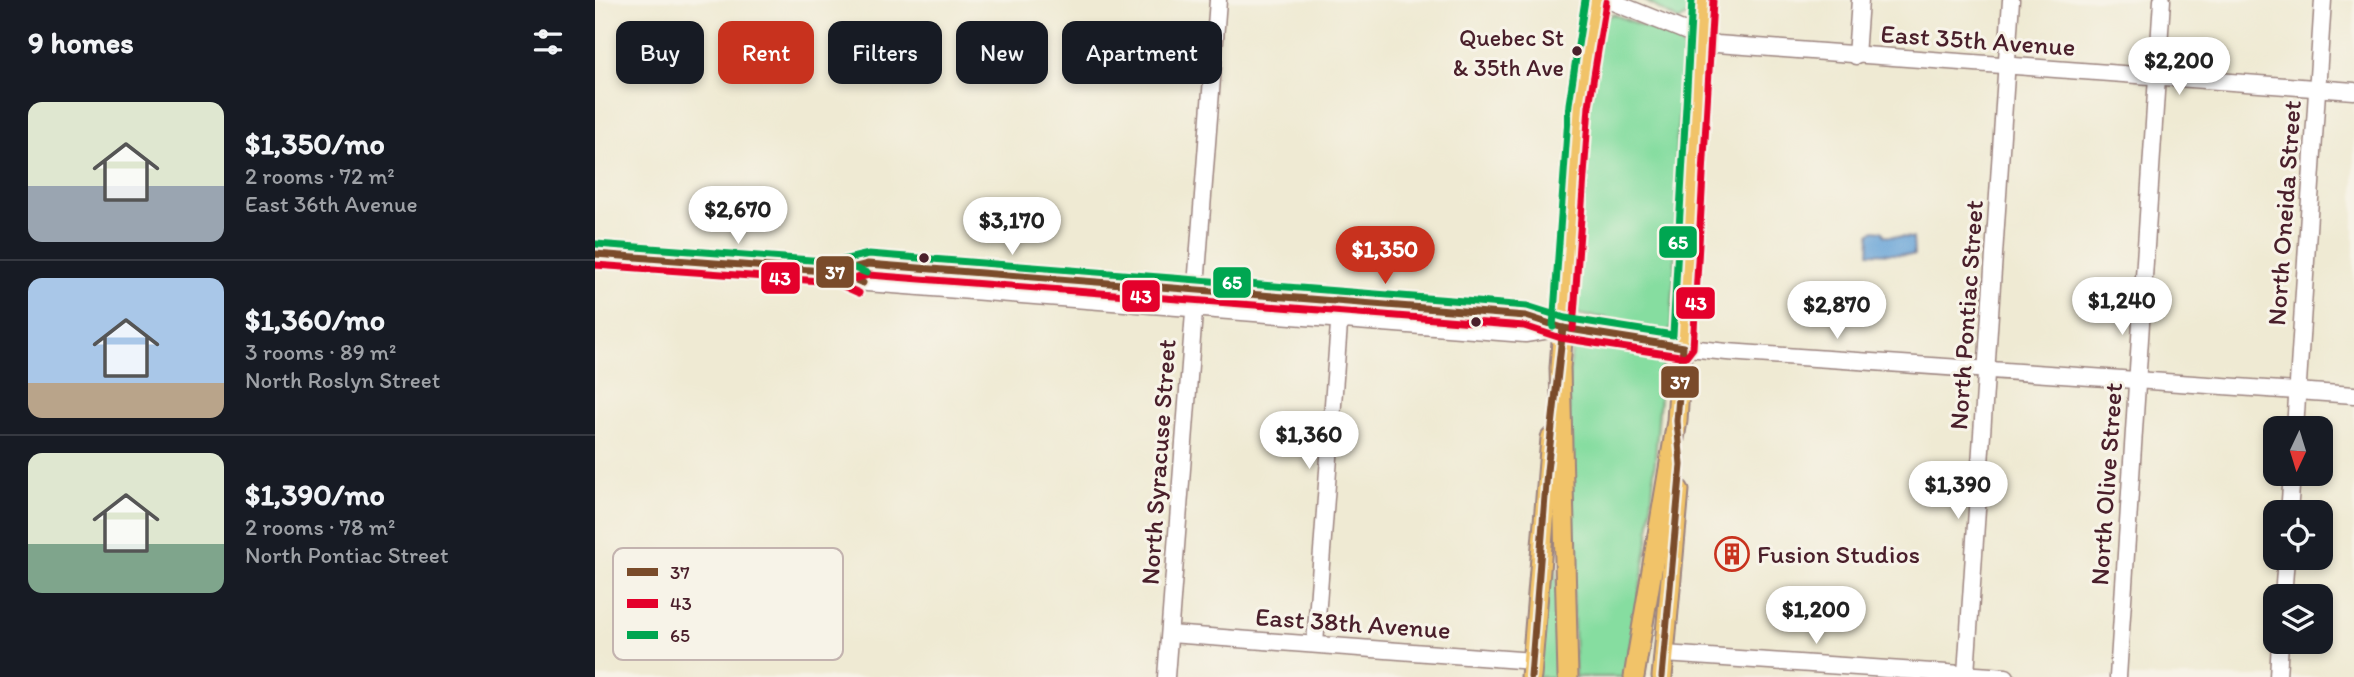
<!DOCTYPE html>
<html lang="en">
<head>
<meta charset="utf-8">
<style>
	:root { --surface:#171b24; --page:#20242c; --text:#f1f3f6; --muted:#9ea1a6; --line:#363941; --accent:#c8321e }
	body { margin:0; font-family:Itim,sans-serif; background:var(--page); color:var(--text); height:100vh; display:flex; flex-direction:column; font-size:26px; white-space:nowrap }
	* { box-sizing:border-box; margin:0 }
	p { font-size:23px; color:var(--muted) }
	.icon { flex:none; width:38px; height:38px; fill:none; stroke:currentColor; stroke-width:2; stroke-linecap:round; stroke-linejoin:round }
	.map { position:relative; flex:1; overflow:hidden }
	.sheet { display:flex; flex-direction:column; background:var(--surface); width:595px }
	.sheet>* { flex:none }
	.guide { position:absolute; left:21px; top:21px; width:665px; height:63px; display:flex; gap:14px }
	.needle { width:46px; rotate:184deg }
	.buttons { position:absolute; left:1668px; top:416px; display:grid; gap:14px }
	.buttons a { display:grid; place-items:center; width:70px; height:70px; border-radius:14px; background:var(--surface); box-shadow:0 4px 10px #0003; font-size:35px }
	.price { position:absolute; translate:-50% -60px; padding:0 16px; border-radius:24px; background:#fff; color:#222; font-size:23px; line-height:46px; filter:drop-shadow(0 2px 4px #0008) }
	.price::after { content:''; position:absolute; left:50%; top:42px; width:21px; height:16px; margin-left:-10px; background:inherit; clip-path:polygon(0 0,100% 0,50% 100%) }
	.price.current { background:var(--accent); color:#fff }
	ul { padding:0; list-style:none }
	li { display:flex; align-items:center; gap:21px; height:175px; padding:0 28px }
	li+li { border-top:2px solid var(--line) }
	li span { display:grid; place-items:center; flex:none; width:196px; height:140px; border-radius:14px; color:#555 }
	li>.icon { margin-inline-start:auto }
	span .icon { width:84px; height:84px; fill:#fffc; stroke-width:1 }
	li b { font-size:30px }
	h2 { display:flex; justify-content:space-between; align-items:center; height:84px; padding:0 28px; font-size:30px }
	.tag { padding:0 24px; border-radius:14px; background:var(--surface); box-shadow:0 4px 10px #0003; font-size:24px; line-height:63px }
	.tag.current { background:var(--accent); color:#fff }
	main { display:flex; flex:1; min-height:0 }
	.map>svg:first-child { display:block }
	.grass { fill:#86dda0; stroke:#687e66; stroke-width:2 }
	.water { fill:#66a3d7; stroke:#586181; stroke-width:2 }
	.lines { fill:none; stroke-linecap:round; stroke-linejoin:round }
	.minor-casing { stroke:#9c847f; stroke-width:19 }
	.major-casing { stroke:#9c847f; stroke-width:23 }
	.minor { stroke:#fff; stroke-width:16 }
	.major { stroke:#f1c369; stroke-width:19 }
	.bus-1-casing { stroke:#f7f3e8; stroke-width:12 }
	.bus-2-casing { stroke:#f7f3e8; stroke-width:12 }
	.bus-3-casing { stroke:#f7f3e8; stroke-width:12 }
	.bus-1 { stroke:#7a4b2a; stroke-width:7 }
	.bus-2 { stroke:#e4002b; stroke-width:7 }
	.bus-3 { stroke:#00a651; stroke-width:7 }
	.bus-dot { fill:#4a1f2b; stroke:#f7f3e8; stroke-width:2.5 }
	.labels { text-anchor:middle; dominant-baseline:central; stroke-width:6; stroke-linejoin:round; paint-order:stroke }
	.bus-label { font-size:24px; fill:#4a1f2b; stroke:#f7f3e8; text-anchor:end }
	.street-label { font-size:26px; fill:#4a1f2b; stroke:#f7f3e8 }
	.poi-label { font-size:26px; fill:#4a1f2b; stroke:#f7f3e8; text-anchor:start }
	.key { fill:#f7f3e8; stroke:#c3b3af; stroke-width:2 }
	.key-label { font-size:19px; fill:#4a1f2b }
	.line-badge { stroke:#f7f3e8; stroke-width:2.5 }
	.badge-label { font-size:19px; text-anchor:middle; font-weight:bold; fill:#fff }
</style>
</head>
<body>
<main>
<section class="sheet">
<h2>9 homes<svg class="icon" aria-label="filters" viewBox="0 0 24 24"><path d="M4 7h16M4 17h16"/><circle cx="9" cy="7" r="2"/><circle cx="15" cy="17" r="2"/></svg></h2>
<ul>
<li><span style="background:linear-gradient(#dfe7d0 60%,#9aa5b1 0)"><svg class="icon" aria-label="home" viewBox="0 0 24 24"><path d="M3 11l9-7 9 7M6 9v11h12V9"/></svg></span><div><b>$1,350/mo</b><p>2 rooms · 72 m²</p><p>East 36th Avenue</p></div></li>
<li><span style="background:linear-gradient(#a9c7e8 75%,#b9a48a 0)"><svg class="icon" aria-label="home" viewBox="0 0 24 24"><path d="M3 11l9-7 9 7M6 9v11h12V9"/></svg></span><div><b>$1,360/mo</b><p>3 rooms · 89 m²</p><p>North Roslyn Street</p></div></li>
<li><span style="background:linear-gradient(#dfe7d0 65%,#7fa58c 0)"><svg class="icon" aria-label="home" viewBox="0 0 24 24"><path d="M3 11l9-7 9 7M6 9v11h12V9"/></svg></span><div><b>$1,390/mo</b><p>2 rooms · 78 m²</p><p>North Pontiac Street</p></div></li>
</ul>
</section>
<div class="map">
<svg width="1759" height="677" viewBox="0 0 1759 677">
	<rect width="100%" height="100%" fill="#f7f3e8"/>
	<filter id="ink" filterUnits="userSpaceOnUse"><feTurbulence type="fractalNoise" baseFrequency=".0143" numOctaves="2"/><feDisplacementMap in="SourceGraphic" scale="14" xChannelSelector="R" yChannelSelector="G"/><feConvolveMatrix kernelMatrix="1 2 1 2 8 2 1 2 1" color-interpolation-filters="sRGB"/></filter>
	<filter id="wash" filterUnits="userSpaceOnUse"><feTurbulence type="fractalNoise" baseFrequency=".00686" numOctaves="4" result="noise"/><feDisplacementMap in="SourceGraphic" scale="28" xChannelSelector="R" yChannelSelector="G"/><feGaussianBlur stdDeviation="1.57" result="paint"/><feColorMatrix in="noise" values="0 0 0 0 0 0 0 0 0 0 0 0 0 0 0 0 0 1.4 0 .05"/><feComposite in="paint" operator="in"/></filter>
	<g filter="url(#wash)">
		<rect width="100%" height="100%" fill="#efead3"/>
		<g class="grass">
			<path d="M 1049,0 L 1097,0 L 1095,13 L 1084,21 Z"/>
			<path d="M 1018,14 L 1084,41 L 1089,49 L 1081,150 L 1083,213 L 1076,328 L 1070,335 L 1045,332 L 1011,318 L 985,315 L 978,307 L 991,117 L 1006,20 Z"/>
			<path d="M 995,343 L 1064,355 L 1068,359 L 1054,536 L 1030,677 L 980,677 L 973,384 L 977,348 L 983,344 Z"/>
			<path d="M 959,491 L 964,677 L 941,677 Z"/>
		</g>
		<path class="water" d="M 1279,230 L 1287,231 L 1290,236 L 1318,238 L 1319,255 L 1274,253 L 1275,234 Z"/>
	</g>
	<g filter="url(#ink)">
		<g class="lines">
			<g class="minor-casing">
				<g id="minor">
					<path d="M 1013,0 L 1122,44 L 1759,91"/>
					<path d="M 1261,56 L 1265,0"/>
					<path d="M 0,254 L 242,272 L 272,283 L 930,334 L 968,328"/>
					<path d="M 242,272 L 273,264 L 931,316 L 968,328 L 1065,345 L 1132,352 L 1759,395"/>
					<path d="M 1700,429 L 1728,0"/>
					<path d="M 1694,513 L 1697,474"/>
					<path d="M 1688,597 L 1691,558"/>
					<path d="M 575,634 L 938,661"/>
					<path d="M 720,644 L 745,311"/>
					<path d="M 1069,654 L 1411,677"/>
					<path d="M 1371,674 L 1416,0"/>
					<path d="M 571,677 L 623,0"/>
					<path d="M 1523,677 L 1567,0"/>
					<path d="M 1683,677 L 1685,642"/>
				</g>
			</g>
			<g class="major-casing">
				<g id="major">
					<path d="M 936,677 L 956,438"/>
					<path d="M 973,677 L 965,368 L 984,105 L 1001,0"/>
					<path d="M 1039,677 L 1082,421 L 1108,0"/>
					<path d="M 1067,677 L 1084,490"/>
				</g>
			</g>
			<use href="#minor" class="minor"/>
			<use href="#major" class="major"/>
			<g class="bus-1-casing">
				<g id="bus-1">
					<path d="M 0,254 L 242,272 L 268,283"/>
					<path d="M 242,272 L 273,264 L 931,316 L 968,328 L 1088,347 L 1082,421 L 1086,465 L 1067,677"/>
					<path d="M 936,677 L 952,471 L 968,328"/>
				</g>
			</g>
			<g class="bus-2-casing">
				<g id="bus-2">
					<path d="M 0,265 L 239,282 L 264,293"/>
					<path d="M 245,282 L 274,275 L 929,326 L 966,338 L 1091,357 L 1098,348 L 1118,1"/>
					<path d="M 978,329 L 994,106 L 1011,2"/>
				</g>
			</g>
			<g class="bus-3-casing">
				<g id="bus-3">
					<path d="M 1,244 L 243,262 L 272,273"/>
					<path d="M 239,262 L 274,254 L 932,306 L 970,318 L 1078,335 L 1097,0"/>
					<path d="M 958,327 L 974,104 L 990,0"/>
				</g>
			</g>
			<use href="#bus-1" class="bus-1"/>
			<use href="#bus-2" class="bus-2"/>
			<use href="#bus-3" class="bus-3"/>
		</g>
	</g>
	<defs>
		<g id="building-ring" transform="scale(1.75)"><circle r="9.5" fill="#f7f3e8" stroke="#c8321e" stroke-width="1.5"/><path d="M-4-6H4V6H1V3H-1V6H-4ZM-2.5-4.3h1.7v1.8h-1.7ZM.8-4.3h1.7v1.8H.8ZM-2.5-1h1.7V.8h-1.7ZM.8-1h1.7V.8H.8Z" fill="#c8321e"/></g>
	</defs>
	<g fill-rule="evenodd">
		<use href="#building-ring" x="1137" y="554"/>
	</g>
	<g class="bus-dot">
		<circle cx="982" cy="51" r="6"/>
		<circle cx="329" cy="258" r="6"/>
		<circle cx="881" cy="322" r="6"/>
	</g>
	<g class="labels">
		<g class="bus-label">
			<text x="969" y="37">Quebec St<tspan x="969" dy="30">&amp; 35th Ave</tspan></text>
		</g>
		<g class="street-label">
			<text transform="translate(1383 40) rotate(4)">East 35th Avenue</text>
			<text transform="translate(1689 213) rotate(-86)">North Oneida Street</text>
			<text transform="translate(1371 315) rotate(-86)">North Pontiac Street</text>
			<text transform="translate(563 462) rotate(-86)">North Syracuse Street</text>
			<text transform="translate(1511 484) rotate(-86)">North Olive Street</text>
			<text transform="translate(758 623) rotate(4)">East 38th Avenue</text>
		</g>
		<g class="poi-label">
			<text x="1162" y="554">Fusion Studios</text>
		</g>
	</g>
	<rect x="18" y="548" width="230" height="112" rx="10" class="key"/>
	<rect x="32" y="568" width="31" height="8" fill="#7a4b2a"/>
	<rect x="32" y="599" width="31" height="9" fill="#e4002b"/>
	<rect x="32" y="631" width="31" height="8" fill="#00a651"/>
	<g class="key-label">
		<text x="75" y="579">37</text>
		<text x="75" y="610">43</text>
		<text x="75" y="642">65</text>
	</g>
	<g class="line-badge">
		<rect x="1063" y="225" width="40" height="34" rx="7" fill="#00a651"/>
		<rect x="220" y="255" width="40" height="34" rx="7" fill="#7a4b2a"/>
		<rect x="165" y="261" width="41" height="34" rx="7" fill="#e4002b"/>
		<rect x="617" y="266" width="40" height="33" rx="7" fill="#00a651"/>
		<rect x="526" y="279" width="40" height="34" rx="7" fill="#e4002b"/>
		<rect x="1080" y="286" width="41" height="34" rx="7" fill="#e4002b"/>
		<rect x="1065" y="365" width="40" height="34" rx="7" fill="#7a4b2a"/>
	</g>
	<g class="badge-label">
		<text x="1083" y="249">65</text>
		<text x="240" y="279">37</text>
		<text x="185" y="285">43</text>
		<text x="637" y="289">65</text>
		<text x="546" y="303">43</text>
		<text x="1101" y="310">43</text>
		<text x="1085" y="389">37</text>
	</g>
</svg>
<div class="buttons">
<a><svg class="needle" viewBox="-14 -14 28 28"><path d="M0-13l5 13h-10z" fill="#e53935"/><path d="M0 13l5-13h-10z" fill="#9ea1a6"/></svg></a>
<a><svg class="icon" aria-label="locate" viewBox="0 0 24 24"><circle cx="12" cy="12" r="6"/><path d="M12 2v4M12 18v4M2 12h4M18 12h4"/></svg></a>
<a><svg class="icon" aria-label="layers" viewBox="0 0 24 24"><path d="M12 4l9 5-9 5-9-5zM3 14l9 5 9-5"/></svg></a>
</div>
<b class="price" style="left:1584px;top:97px">$2,200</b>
<b class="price" style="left:143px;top:246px">$2,670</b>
<b class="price" style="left:417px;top:257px">$3,170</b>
<b class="price current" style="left:790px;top:286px">$1,350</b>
<b class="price" style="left:1527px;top:337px">$1,240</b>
<b class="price" style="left:1242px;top:341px">$2,870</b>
<b class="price" style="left:714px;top:471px">$1,360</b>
<b class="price" style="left:1363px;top:521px">$1,390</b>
<b class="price" style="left:1221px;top:646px">$1,200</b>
<div class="guide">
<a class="tag">Buy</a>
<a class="tag current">Rent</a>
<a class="tag">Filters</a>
<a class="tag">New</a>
<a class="tag">Apartment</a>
</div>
</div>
</main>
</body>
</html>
